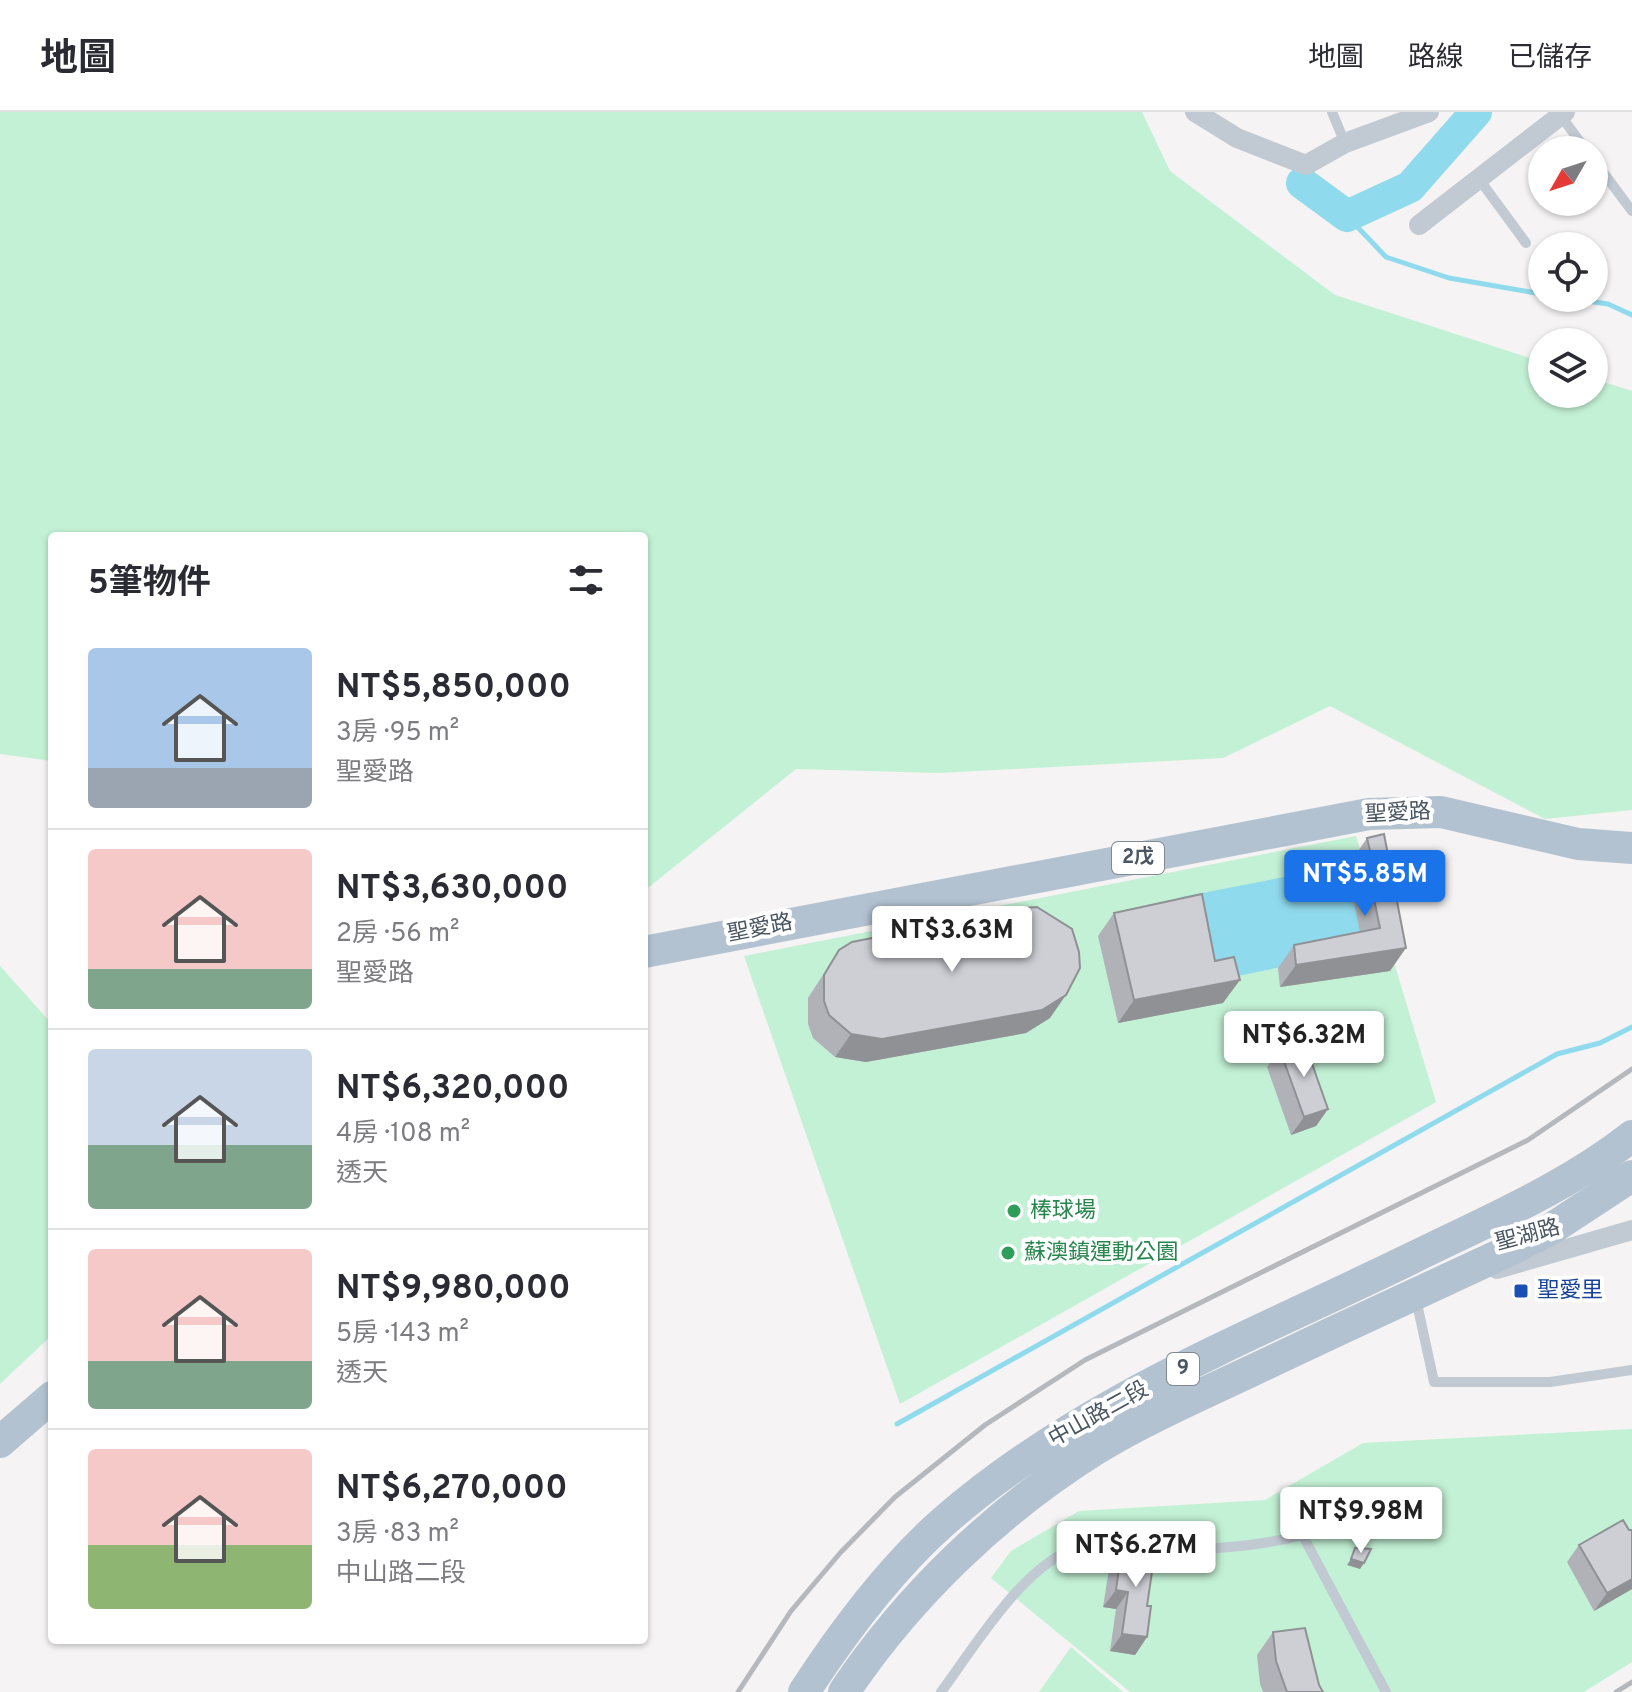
<!DOCTYPE html>
<html lang="zh-TW">
<head>
<meta charset="utf-8">
<style>
	:root { --surface:#fff; --page:#f7f7f7; --text:#2b2b33; --muted:#7c7c81; --line:#e1e1e2; --accent:#1a73e8 }
	body { margin:0; font-family:Overpass,"Noto Sans TC",sans-serif; background:var(--page); color:var(--text); height:100vh; display:flex; flex-direction:column; font-size:30px; white-space:nowrap }
	* { box-sizing:border-box; margin:0 }
	p { font-size:26px; color:var(--muted) }
	.icon { flex:none; width:44px; height:44px; fill:none; stroke:currentColor; stroke-width:2; stroke-linecap:round; stroke-linejoin:round }
	.map { position:relative; flex:1; overflow:hidden }
	.sheet { position:absolute; left:48px; top:420px; width:600px; height:1112px; display:flex; flex-direction:column; background:var(--surface); border-radius:8px; box-shadow:0 2px 6px #0004 }
	.sheet>* { flex:none }
	.needle { width:52px; rotate:231deg }
	.buttons { position:absolute; left:1528px; top:24px; display:grid; gap:16px }
	.buttons a { display:grid; place-items:center; width:80px; height:80px; border-radius:50%; background:var(--surface); box-shadow:0 2px 6px #0004; font-size:40px }
	.price { position:absolute; translate:-50% -68px; padding:0 18px; border-radius:8px; background:#fff; color:#222; font-size:26px; line-height:52px; filter:drop-shadow(0 2px 4px #0008) }
	.price::after { content:''; position:absolute; left:50%; top:48px; width:24px; height:18px; margin-left:-12px; background:inherit; clip-path:polygon(0 0,100% 0,50% 100%) }
	.price.current { background:var(--accent); color:#fff }
	ul { padding:0; list-style:none }
	li { display:flex; align-items:center; gap:24px; height:200px; padding:0 40px }
	li+li { border-top:2px solid var(--line) }
	li span { display:grid; place-items:center; flex:none; width:224px; height:160px; border-radius:8px; color:#555 }
	li>.icon { margin-inline-start:auto }
	span .icon { width:96px; height:96px; fill:#fffc; stroke-width:1 }
	li b { font-size:34px }
	h2 { display:flex; justify-content:space-between; align-items:center; height:96px; padding:0 40px; font-size:34px }
	header { display:flex; align-items:center; gap:48px; box-sizing:border-box; height:112px; padding:0 40px; background:var(--surface); border-bottom:2px solid var(--line) }
	header strong { font-size:38px }
	nav { display:flex; gap:44px; margin-inline-start:auto; font-size:28px }
	.map>svg:first-child { display:block }
	.green { fill:#c3f1d5 }
	.water { fill:#90daee }
	.lines { fill:none; stroke-linecap:round; stroke-linejoin:round }
	.stream { stroke:#90daee; stroke-width:5 }
	.river { stroke:#90daee; stroke-width:32 }
	.lane { stroke:#c1cad2; stroke-width:10 }
	.street { stroke:#c1cad2; stroke-width:20 }
	.primary { stroke:#b3c2d1; stroke-width:32 }
	.rail { stroke:#b5b8bd; stroke-width:5 }
	.wall { fill:#b0b2b7 }
	.shaded-wall { fill:#909195 }
	.building { fill:#cdcfd5; stroke:#909195; stroke-width:2 }
	.leisure-dot { fill:#2e9e5b; stroke:#fff; stroke-width:3 }
	.transit-dot { fill:#1a4fb4; stroke:#fff; stroke-width:3 }
	.labels { text-anchor:middle; dominant-baseline:central; stroke-width:8; stroke-linejoin:round; paint-order:stroke }
	.shield { fill:#fff; stroke:#808990; stroke-width:2 }
	.shield-label { font-size:20px; font-weight:bold; fill:#4a5661 }
	.street-label { font-size:22px; fill:#4a5661; stroke:#fff }
	.leisure-label { font-size:22px; fill:#27864d; stroke:#fff; text-anchor:start }
	.transit-label { font-size:22px; fill:#164399; stroke:#fff; text-anchor:start }
</style>
</head>
<body>
<header>
<strong>地圖</strong>
<nav><a>地圖</a><a>路線</a><a>已儲存</a></nav>
</header>
<div class="map">
<svg width="1632" height="1580" viewBox="0 0 1632 1580">
	<rect width="100%" height="100%" fill="#f5f3f3"/>
	<g class="green">
		<path d="M 0,0 L 1142,0 L 1170,59 L 1335,183 L 1542,250 L 1542,282 L 1594,282 L 1594,267 L 1632,279 L 1632,698 L 1545,707 L 1330,594 L 1223,646 L 939,661 L 796,657 L 644,779 L 644,424 L 52,424 L 52,649 L 0,642 Z"/>
		<path d="M 1356,724 L 1436,990 L 900,1292 L 744,844 Z"/>
		<path d="M 0,854 L 52,912 L 52,1223 L 0,1272 Z"/>
		<path d="M 1632,1317 L 1632,1550 L 1584,1580 L 1130,1580 L 991,1466 L 1011,1439 L 1079,1399 L 1265,1388 L 1363,1331 Z"/>
		<path d="M 1071,1535 L 1123,1580 L 1039,1580 Z"/>
	</g>
	<path class="water" d="M 1347,753 L 1364,838 L 1199,872 L 1181,785 Z"/>
	<g class="lines">
		<g class="stream">
			<path d="M 1347,104 L 1386,145 L 1449,166 L 1542,182"/>
			<path d="M 1568,186 L 1608,192 L 1632,203"/>
			<path d="M 897,1312 L 1557,942 L 1600,931 L 1632,915"/>
		</g>
		<path class="river" d="M 1302,71 L 1347,104 L 1410,75 L 1476,0"/>
		<g class="lane">
			<path d="M 1332,0 L 1345,31"/>
			<path d="M 1561,4 L 1586,38"/>
			<path d="M 1594,48 L 1632,99"/>
			<path d="M 1479,67 L 1526,131"/>
			<path d="M 1416,1187 L 1434,1270 L 1550,1270 L 1632,1258"/>
			<path d="M 1303,1424 L 1386,1580"/>
			<path d="M 941,1580 C 977,1532 1023,1451 1084,1432 C 1105,1425 1162,1437 1188,1437 C 1250,1436 1317,1426 1372,1397"/>
		</g>
		<g class="street">
			<path d="M 1195,0 L 1237,26 L 1306,53 L 1345,31 L 1429,0"/>
			<path d="M 1419,113 L 1565,0"/>
			<path d="M 1497,1157 L 1632,1118"/>
		</g>
		<g class="primary">
			<path d="M 644,840 L 1369,702 L 1441,700 L 1578,732 L 1632,736"/>
			<path d="M 0,1330 L 52,1285"/>
			<path d="M 804,1580 C 843,1520 888,1459 942,1411 C 1077,1292 1250,1225 1410,1147 C 1485,1110 1566,1076 1632,1024"/>
			<path d="M 844,1580 C 909,1483 997,1399 1096,1337 C 1144,1308 1196,1285 1247,1261 C 1333,1220 1419,1180 1506,1140 L 1551,1117 L 1632,1064"/>
		</g>
		<g class="rail">
			<path d="M 738,1580 L 791,1499 L 841,1440 L 895,1385 L 985,1313 L 1085,1248 L 1528,1028 L 1632,957"/>
			<path d="M 1616,1580 L 1632,1570"/>
		</g>
	</g>
	<g class="wall">
		<path d="M 1384,722 L 1390,859 L 1280,875 L 1278,856 L 1294,833 L 1360,820 L 1351,776 L 1356,769 L 1352,748 L 1367,726 Z"/>
		<path d="M 1114,801 L 1223,891 L 1118,911 L 1098,824 Z"/>
		<path d="M 839,838 L 1050,906 L 1026,921 L 866,950 L 835,945 L 813,926 L 808,912 L 808,886 Z"/>
		<path d="M 1280,938 L 1328,997 L 1316,1014 L 1291,1023 L 1267,955 Z"/>
		<path d="M 1629,1418 L 1632,1418 L 1632,1477 L 1594,1499 L 1567,1450 L 1579,1433 Z"/>
		<path d="M 1122,1434 L 1147,1494 L 1147,1525 L 1135,1543 L 1110,1539 L 1116,1497 L 1103,1495 L 1110,1451 Z"/>
		<path d="M 1273,1520 L 1319,1573 L 1323,1580 L 1263,1580 L 1260,1572 L 1257,1543 Z"/>
	</g>
	<g class="shaded-wall">
		<path d="M 1406,836 L 1390,859 L 1280,875 L 1296,853 Z"/>
		<path d="M 1240,868 L 1223,891 L 1118,911 L 1134,888 Z"/>
		<path d="M 1066,883 L 1050,906 L 1026,921 L 866,950 L 835,945 L 851,922 Z"/>
		<path d="M 1328,997 L 1316,1014 L 1291,1023 L 1304,1005 Z"/>
		<path d="M 1351,1447 L 1364,1451 L 1360,1457 L 1347,1453 Z"/>
		<path d="M 1632,1467 L 1632,1477 L 1594,1499 L 1607,1481 Z"/>
		<path d="M 1116,1478 L 1128,1480 L 1116,1497 L 1103,1495 Z"/>
		<path d="M 1122,1522 L 1147,1525 L 1135,1543 L 1110,1539 Z"/>
	</g>
	<g class="building">
		<path d="M 1384,722 L 1406,836 L 1296,853 L 1294,833 L 1380,816 L 1367,754 L 1373,752 L 1367,726 Z"/>
		<path d="M 1202,782 L 1215,849 L 1234,845 L 1240,868 L 1134,888 L 1114,801 Z"/>
		<path d="M 1037,795 L 1072,817 L 1079,840 L 1080,856 L 1066,883 L 1042,898 L 882,927 L 851,922 L 829,903 L 824,889 L 824,863 L 839,838 L 852,830 L 1023,796 Z"/>
		<path d="M 1304,929 L 1328,997 L 1304,1005 L 1280,938 Z"/>
		<path d="M 1623,1408 L 1629,1418 L 1632,1418 L 1632,1467 L 1607,1481 L 1579,1433 Z"/>
		<path d="M 1122,1434 L 1155,1439 L 1147,1494 L 1151,1494 L 1147,1525 L 1122,1522 L 1128,1480 L 1116,1478 Z"/>
		<path d="M 1355,1436 L 1371,1437 L 1364,1451 L 1351,1447 Z"/>
		<path d="M 1305,1516 L 1319,1573 L 1323,1580 L 1287,1580 L 1276,1549 L 1273,1520 Z"/>
	</g>
	<g class="leisure-dot">
		<circle cx="1014" cy="1099" r="8"/>
		<circle cx="1008" cy="1141" r="8"/>
	</g>
	<rect class="transit-dot" x="1513" y="1171" width="16" height="16" rx="4"/>
	<g class="labels">
		<g class="shield">
			<rect x="1112" y="730" width="52" height="32" rx="6"/>
			<rect x="1167" y="1241" width="32" height="32" rx="6"/>
		</g>
		<g class="shield-label">
			<text x="1138" y="746">2戊</text>
			<text x="1183" y="1257">9</text>
		</g>
		<g class="street-label">
			<text transform="translate(1398 702) rotate(-3)">聖愛路</text>
			<text transform="translate(760 817) rotate(-11)">聖愛路</text>
			<text transform="translate(1528 1124) rotate(-15)">聖湖路</text>
			<text transform="translate(1099 1303) rotate(-29)">中山路二段</text>
		</g>
		<g class="leisure-label">
			<text x="1030" y="1099">棒球場</text>
			<text x="1024" y="1141">蘇澳鎮運動公園</text>
		</g>
		<g class="transit-label">
			<text x="1537" y="1179">聖愛里</text>
		</g>
	</g>
</svg>
<div class="buttons">
<a><svg class="needle" viewBox="-14 -14 28 28"><path d="M0-13l5 13h-10z" fill="#e53935"/><path d="M0 13l5-13h-10z" fill="#7c7c81"/></svg></a>
<a><svg class="icon" aria-label="locate" viewBox="0 0 24 24"><circle cx="12" cy="12" r="6"/><path d="M12 2v4M12 18v4M2 12h4M18 12h4"/></svg></a>
<a><svg class="icon" aria-label="layers" viewBox="0 0 24 24"><path d="M12 4l9 5-9 5-9-5zM3 14l9 5 9-5"/></svg></a>
</div>
<b class="price current" style="left:1365px;top:806px">NT$5.85M</b>
<b class="price" style="left:952px;top:862px">NT$3.63M</b>
<b class="price" style="left:1304px;top:967px">NT$6.32M</b>
<b class="price" style="left:1361px;top:1443px">NT$9.98M</b>
<b class="price" style="left:1136px;top:1477px">NT$6.27M</b>
<section class="sheet">
<h2>5筆物件<svg class="icon" aria-label="filters" viewBox="0 0 24 24"><path d="M4 7h16M4 17h16"/><circle cx="9" cy="7" r="2"/><circle cx="15" cy="17" r="2"/></svg></h2>
<ul>
<li><span style="background:linear-gradient(#a9c7e8 75%,#9aa5b1 0)"><svg class="icon" aria-label="home" viewBox="0 0 24 24"><path d="M3 11l9-7 9 7M6 9v11h12V9"/></svg></span><div><b>NT$5,850,000</b><p>3房 · 95 m²</p><p>聖愛路</p></div></li>
<li><span style="background:linear-gradient(#f6c9c9 75%,#7fa58c 0)"><svg class="icon" aria-label="home" viewBox="0 0 24 24"><path d="M3 11l9-7 9 7M6 9v11h12V9"/></svg></span><div><b>NT$3,630,000</b><p>2房 · 56 m²</p><p>聖愛路</p></div></li>
<li><span style="background:linear-gradient(#c9d6e8 60%,#7fa58c 0)"><svg class="icon" aria-label="home" viewBox="0 0 24 24"><path d="M3 11l9-7 9 7M6 9v11h12V9"/></svg></span><div><b>NT$6,320,000</b><p>4房 · 108 m²</p><p>透天</p></div></li>
<li><span style="background:linear-gradient(#f6c9c9 70%,#7fa58c 0)"><svg class="icon" aria-label="home" viewBox="0 0 24 24"><path d="M3 11l9-7 9 7M6 9v11h12V9"/></svg></span><div><b>NT$9,980,000</b><p>5房 · 143 m²</p><p>透天</p></div></li>
<li><span style="background:linear-gradient(#f6c9c9 60%,#8fb573 0)"><svg class="icon" aria-label="home" viewBox="0 0 24 24"><path d="M3 11l9-7 9 7M6 9v11h12V9"/></svg></span><div><b>NT$6,270,000</b><p>3房 · 83 m²</p><p>中山路二段</p></div></li>
</ul>
</section>
</div>
</body>
</html>
